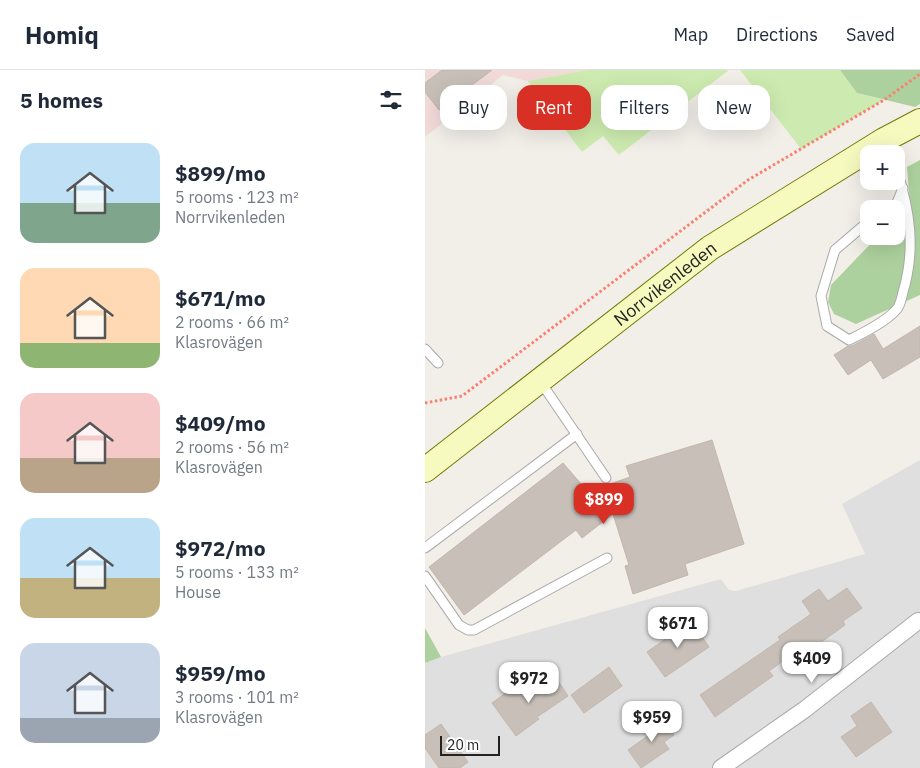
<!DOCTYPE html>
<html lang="en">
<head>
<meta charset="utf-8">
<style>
	:root { --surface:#fff; --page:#f2f2f3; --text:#1f2937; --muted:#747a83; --line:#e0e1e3; --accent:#d93025 }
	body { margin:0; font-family:"IBM Plex Sans",sans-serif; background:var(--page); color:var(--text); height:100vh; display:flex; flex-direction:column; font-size:19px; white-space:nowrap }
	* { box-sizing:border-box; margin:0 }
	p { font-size:16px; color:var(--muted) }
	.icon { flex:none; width:28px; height:28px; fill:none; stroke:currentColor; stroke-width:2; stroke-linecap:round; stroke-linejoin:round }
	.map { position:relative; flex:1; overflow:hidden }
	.drawer { display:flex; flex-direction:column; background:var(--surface); width:425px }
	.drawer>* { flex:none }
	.top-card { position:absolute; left:15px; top:15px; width:405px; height:45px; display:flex; gap:10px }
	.controls { position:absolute; left:435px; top:75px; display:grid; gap:10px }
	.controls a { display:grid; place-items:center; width:45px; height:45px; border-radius:10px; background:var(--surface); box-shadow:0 5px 20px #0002; font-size:25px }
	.scale { position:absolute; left:15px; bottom:12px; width:60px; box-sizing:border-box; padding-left:5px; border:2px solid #222; border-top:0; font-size:14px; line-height:18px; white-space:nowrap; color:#222; -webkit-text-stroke:4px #fff; paint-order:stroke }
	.price { position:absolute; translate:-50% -42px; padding:0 11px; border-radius:10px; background:#fff; color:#222; font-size:16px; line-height:32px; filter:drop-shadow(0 1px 2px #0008) }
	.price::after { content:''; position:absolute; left:50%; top:30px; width:15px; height:11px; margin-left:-8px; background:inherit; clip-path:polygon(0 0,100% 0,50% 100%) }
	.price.active { background:var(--accent); color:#fff }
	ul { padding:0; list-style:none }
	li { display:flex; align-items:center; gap:15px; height:125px; padding:0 20px }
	li span { display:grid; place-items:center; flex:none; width:140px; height:100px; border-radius:15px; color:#555 }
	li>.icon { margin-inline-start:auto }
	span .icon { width:60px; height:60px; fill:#fffc; stroke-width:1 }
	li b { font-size:21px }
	h2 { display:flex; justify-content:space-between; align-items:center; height:60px; padding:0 20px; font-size:21px }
	.chip { padding:0 18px; border-radius:15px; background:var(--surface); box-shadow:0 5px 20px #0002; font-size:18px; line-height:45px }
	.chip.active { background:var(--accent); color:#fff }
	header { display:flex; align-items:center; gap:30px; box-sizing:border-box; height:70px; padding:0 25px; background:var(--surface); border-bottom:1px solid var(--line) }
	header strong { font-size:24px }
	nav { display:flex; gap:28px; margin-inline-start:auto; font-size:18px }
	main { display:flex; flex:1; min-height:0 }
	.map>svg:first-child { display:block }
	.residential { fill:#e0dfdf }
	.commercial { fill:#f2dad9 }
	.grass { fill:#cdebb0 }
	.forest { fill:#add19e }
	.building { fill:#c7bfb8; stroke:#c4b6ab }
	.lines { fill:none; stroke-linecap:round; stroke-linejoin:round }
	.lane-casing { stroke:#a9a9a9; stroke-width:11 }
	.street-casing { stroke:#a9a9a9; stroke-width:18 }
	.secondary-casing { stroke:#707d05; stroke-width:26 }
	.path { stroke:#fa8072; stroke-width:3; stroke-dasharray:2.5 2.5; stroke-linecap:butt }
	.lane { stroke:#fff; stroke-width:9 }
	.street { stroke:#fff; stroke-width:16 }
	.secondary { stroke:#f7fabf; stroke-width:24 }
	.labels { text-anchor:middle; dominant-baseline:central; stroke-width:4; stroke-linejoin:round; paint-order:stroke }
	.street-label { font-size:18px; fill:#222; stroke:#fff }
</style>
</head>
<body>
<header>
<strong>Homiq</strong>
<nav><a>Map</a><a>Directions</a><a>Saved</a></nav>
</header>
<main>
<section class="drawer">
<h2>5 homes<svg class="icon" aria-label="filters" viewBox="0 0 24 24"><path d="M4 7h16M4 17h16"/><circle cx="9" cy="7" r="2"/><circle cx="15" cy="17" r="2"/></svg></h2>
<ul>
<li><span style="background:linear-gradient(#bfe0f5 60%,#7fa58c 0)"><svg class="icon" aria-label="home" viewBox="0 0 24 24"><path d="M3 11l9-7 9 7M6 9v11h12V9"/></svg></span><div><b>$899/mo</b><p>5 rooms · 123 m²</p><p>Norrvikenleden</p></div></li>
<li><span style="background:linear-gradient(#ffd9b3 75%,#8fb573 0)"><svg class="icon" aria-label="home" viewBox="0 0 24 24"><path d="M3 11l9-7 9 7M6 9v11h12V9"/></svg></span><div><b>$671/mo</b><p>2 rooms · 66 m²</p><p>Klasrovägen</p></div></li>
<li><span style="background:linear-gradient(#f6c9c9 65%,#b9a48a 0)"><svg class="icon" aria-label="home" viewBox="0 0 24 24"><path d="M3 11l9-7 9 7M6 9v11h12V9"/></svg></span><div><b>$409/mo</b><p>2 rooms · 56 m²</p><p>Klasrovägen</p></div></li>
<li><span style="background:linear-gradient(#bfe0f5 60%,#c2b280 0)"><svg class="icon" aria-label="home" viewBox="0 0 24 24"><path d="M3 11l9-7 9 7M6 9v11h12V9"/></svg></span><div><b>$972/mo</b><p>5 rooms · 133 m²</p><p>House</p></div></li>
<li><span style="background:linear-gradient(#c9d6e8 75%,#9aa5b1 0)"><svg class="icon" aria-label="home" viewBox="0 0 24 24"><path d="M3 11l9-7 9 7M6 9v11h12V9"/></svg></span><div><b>$959/mo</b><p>3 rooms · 101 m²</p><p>Klasrovägen</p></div></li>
</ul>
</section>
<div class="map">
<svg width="495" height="698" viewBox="0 0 495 698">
	<rect width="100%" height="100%" fill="#f2efe9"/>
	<path class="residential" d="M 495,390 L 495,698 L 0,698 L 0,593 L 16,587 L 296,509 L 304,520 L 311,521 L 440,484 L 417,434 Z"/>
	<path class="commercial" d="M 0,0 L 162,0 L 103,11 L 78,5 L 0,67 Z"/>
	<g class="grass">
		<path d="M 162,0 L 304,0 L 194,85 L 178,66 L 157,82 L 103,11 Z"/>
		<path d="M 315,0 L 415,0 L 432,23 L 459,30 L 376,79 Z"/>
	</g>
	<g class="forest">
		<path d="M 415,0 L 495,0 L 495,34 L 490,37 L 432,23 Z"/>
		<path d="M 495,90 L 495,225 L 431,254 L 409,244 L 403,232 L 406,215 L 453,166 L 471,166 L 471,148 L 485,134 L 482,97 Z"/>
		<path d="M 0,558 L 16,587 L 0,593 Z"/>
	</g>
	<g class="building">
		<path d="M 17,0 L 67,0 L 14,40 L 0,22 L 0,13 Z"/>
		<path d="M 495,256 L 495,287 L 458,309 L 446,290 L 423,305 L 409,285 L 423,276 L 427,276 L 449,264 L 458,279 Z"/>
		<path d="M 287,370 L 319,474 L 260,494 L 263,505 L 208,524 L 200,496 L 204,495 L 188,444 L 157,468 L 151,460 L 39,545 L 4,497 L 138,393 L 163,422 L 205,407 L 201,396 Z"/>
		<path d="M 422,518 L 437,538 L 418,551 L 420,555 L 381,583 L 377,578 L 344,601 L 348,606 L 290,647 L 275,625 L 355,570 L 353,567 L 386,544 L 377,531 L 394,519 L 403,531 Z"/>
		<path d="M 266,551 L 284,577 L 240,607 L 222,582 Z"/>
		<path d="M 184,597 L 197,616 L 159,643 L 146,625 Z"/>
		<path d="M 129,605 L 143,626 L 112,647 L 114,649 L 91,666 L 67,633 L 90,616 L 98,627 Z"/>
		<path d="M 446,632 L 467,662 L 431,687 L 416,667 L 432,656 L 426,646 Z"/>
		<path d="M 235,645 L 249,665 L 239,672 L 244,679 L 216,698 L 203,680 L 228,662 L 222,654 Z"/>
		<path d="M 16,654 L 43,692 L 35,698 L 14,698 L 0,678 L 0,665 Z"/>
	</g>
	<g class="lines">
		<g class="lane-casing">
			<g id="lane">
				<path d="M 465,139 L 471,135 L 478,118"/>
				<path d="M 444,151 L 410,180 L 396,226 L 402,256 L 424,270 C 438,263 461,252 472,239 C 475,235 477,227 478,222 C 491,179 485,140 471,98"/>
				<path d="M 0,279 L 13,293"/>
				<path d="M 115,311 L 181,408"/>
				<path d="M 0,478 L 152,364"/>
				<path d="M 0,506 L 34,555 L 43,560 L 49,560 L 182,488"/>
			</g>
		</g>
		<g class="street-casing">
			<path id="street" d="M 296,698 L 379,640 L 493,551"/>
		</g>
		<g class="secondary-casing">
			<g id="secondary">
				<path id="s1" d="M 0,400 L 285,178 L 459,70 L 495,51"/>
			</g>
		</g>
		<path class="path" d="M 0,333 L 37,326 L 323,110 L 459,30 L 495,4"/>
		<use href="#lane" class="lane"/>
		<use href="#street" class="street"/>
		<use href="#secondary" class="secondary"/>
	</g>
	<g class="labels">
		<g class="street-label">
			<text stroke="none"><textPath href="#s1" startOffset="304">Norrvikenleden</textPath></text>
		</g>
	</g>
</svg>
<div class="controls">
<a>+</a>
<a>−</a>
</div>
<div class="scale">20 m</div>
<b class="price active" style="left:179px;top:455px">$899</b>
<b class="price" style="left:253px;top:579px">$671</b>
<b class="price" style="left:387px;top:614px">$409</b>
<b class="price" style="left:104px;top:634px">$972</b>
<b class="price" style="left:227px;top:673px">$959</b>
<div class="top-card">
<a class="chip">Buy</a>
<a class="chip active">Rent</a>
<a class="chip">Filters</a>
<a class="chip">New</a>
</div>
</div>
</main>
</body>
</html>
